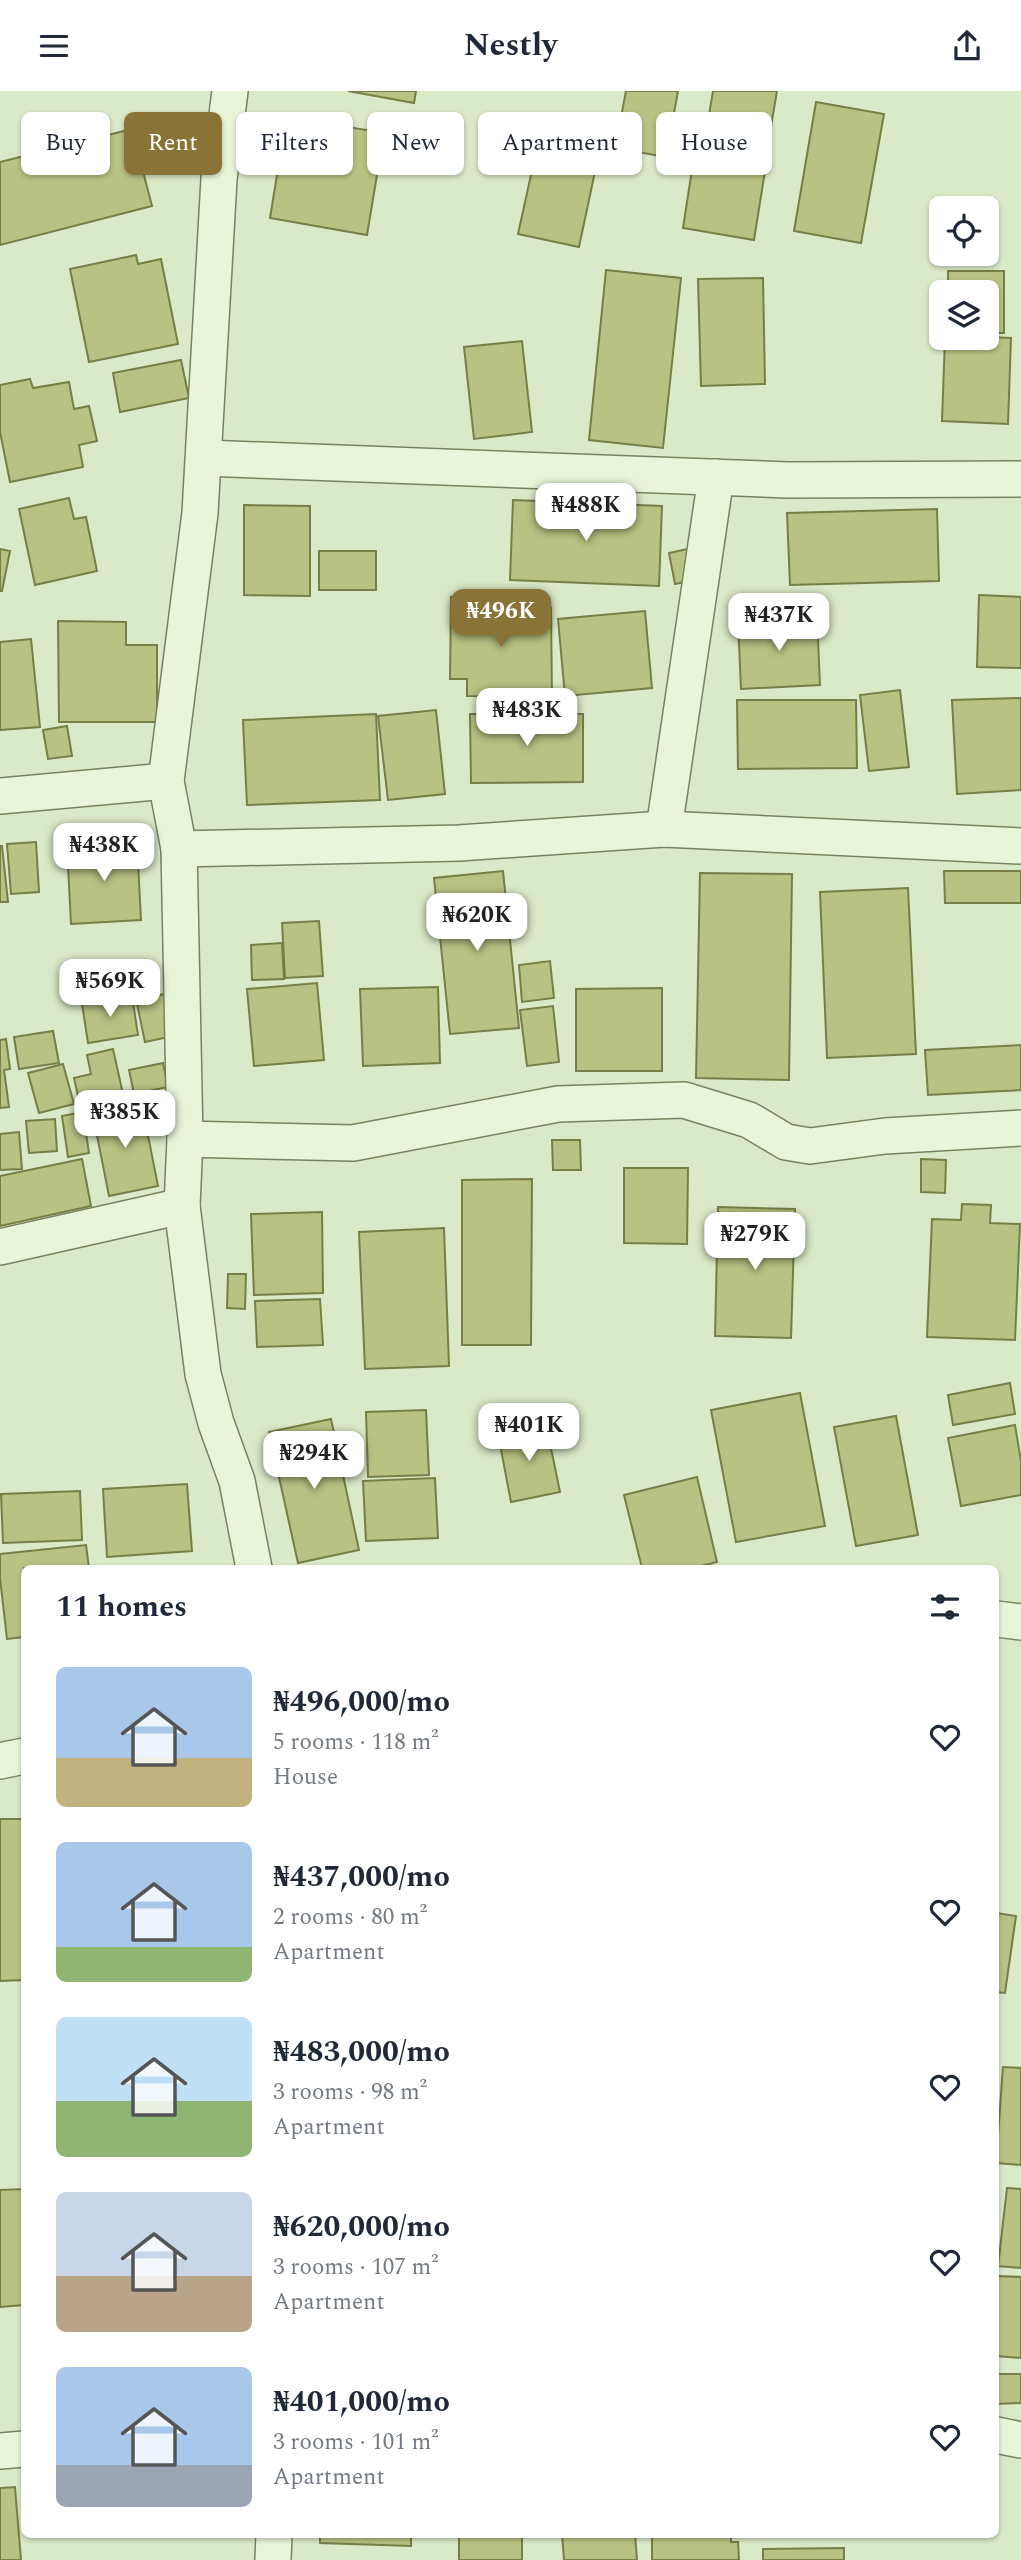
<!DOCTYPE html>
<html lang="en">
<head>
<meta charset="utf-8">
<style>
	:root { --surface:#fff; --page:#f6f6f7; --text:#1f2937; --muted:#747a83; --accent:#8a7336 }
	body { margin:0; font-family:Spectral,serif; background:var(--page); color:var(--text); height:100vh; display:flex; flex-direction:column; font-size:26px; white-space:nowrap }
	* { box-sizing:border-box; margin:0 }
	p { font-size:23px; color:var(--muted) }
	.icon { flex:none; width:38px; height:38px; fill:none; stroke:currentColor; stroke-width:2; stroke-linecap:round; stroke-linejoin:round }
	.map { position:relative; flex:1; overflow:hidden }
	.panel { position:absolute; left:21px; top:1474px; width:978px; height:973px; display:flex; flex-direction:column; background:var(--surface); border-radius:10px; box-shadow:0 2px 5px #0004 }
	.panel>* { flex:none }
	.top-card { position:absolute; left:21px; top:21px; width:980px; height:63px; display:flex; gap:14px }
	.buttons { position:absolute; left:929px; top:105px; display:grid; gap:14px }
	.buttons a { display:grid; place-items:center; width:70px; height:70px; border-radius:10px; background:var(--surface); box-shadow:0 2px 5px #0004; font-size:35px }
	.price { position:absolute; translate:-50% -60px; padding:0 16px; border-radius:14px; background:#fff; color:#222; font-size:23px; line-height:46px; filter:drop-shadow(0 2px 4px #0008) }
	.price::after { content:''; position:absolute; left:50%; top:42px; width:21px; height:16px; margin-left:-10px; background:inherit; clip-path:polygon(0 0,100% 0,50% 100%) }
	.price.active { background:var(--accent); color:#fff }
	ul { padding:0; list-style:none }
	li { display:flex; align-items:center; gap:21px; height:175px; padding:0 35px }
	li span { display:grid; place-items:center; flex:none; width:196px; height:140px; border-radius:10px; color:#555 }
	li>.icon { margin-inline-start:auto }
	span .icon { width:84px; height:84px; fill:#fffc; stroke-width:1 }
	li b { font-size:30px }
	h2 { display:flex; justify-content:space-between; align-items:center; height:84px; padding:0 35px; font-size:30px }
	.tag { padding:0 24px; border-radius:10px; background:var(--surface); box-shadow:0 2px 5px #0004; font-size:24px; line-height:63px }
	.tag.active { background:var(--accent); color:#fff }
	header { display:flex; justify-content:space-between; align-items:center; height:91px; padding:0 35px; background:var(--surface); font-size:32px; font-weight:700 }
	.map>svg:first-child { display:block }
	.building { fill:#b8c282; stroke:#777e47; stroke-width:2 }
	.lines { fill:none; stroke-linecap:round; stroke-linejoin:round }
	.minor-casing { stroke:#79825f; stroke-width:38 }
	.minor { stroke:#e9f5d9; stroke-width:35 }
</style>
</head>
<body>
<header><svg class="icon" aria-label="menu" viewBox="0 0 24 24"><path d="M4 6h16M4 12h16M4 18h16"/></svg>Nestly<svg class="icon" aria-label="share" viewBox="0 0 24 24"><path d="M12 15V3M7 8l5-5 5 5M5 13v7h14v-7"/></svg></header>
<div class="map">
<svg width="1021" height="2469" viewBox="0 0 1021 2469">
	<rect width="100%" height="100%" fill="#dae9c7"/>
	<g class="building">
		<path d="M 348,0 L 416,0 L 414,12 Z"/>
		<path d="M 626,0 L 678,0 L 666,66 L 615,57 Z"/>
		<path d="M 713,0 L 777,0 L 766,65 L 704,55 Z"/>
		<path d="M 816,11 L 884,23 L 861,152 L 794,140 Z"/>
		<path d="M 301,28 L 384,42 L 367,144 L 270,127 L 283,47 L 297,50 Z"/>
		<path d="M 406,34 L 442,38 L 439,60 L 403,55 Z"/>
		<path d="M 132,38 L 152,115 L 0,154 L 0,71 Z"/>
		<path d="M 540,43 L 600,57 L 579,156 L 518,143 Z"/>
		<path d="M 695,59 L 740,66 L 739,76 L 765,80 L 754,149 L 683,137 Z"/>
		<path d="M 136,164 L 138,173 L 161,168 L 178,253 L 89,271 L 70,178 Z"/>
		<path d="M 606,179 L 681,187 L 663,357 L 589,349 Z"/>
		<path d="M 948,180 L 1004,180 L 1004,242 L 987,242 L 987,201 L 948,201 Z"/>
		<path d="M 763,187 L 765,293 L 701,295 L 698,188 Z"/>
		<path d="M 987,246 L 1011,247 L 1008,333 L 942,330 L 945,247 Z"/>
		<path d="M 522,250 L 532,341 L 474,348 L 464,256 Z"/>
		<path d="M 181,269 L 189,307 L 120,321 L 113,282 Z"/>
		<path d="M 30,288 L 33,297 L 69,291 L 74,318 L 89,315 L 97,350 L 79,354 L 83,376 L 10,391 L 0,341 L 0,294 Z"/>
		<path d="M 69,407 L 74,428 L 86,426 L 97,480 L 35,494 L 19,418 Z"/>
		<path d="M 513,409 L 662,415 L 659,495 L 510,489 Z"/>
		<path d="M 244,414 L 310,415 L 310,505 L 244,504 Z"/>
		<path d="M 937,418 L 939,490 L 790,494 L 787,422 Z"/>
		<path d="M 692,457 L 699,488 L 675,493 L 669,462 Z"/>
		<path d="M 0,458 L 10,460 L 2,500 L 0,500 Z"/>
		<rect x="319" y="460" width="57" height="39"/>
		<path d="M 979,504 L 1021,506 L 1021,577 L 977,576 Z"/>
		<path d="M 451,506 L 490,506 L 490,516 L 551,517 L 552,606 L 467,605 L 467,588 L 450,588 Z"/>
		<path d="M 645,520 L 652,597 L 565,605 L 558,528 Z"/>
		<path d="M 817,526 L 820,594 L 741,598 L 738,530 Z"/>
		<path d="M 58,530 L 126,531 L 126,554 L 157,554 L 157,631 L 59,631 Z"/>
		<path d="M 31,548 L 40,636 L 0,639 L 0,551 Z"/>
		<path d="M 900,599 L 909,676 L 869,680 L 860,604 Z"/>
		<path d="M 1021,607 L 1021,699 L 957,703 L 952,609 Z"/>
		<path d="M 737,609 L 856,609 L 857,677 L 738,678 Z"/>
		<path d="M 436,619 L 445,703 L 388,709 L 378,625 Z"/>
		<path d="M 376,623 L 380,709 L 247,714 L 243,629 Z"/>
		<path d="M 470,623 L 583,623 L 583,691 L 471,692 Z"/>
		<path d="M 67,635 L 72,665 L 48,668 L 43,639 Z"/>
		<path d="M 36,751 L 39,801 L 11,803 L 7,753 Z"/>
		<path d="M 137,751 L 141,829 L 71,833 L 67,755 Z"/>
		<path d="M 0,755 L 2,755 L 8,811 L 0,811 Z"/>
		<path d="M 503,780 L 519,937 L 450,943 L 434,787 Z"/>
		<path d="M 944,780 L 1021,780 L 1021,812 L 945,812 Z"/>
		<path d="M 700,782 L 792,783 L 789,989 L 696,987 Z"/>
		<path d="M 908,797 L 916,963 L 827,967 L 820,801 Z"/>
		<path d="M 319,830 L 323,885 L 285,887 L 282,832 Z"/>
		<path d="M 282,852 L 284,888 L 252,889 L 251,854 Z"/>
		<path d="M 550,870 L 554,907 L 522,911 L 519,874 Z"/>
		<path d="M 317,892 L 324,969 L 254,975 L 247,898 Z"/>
		<path d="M 438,896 L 440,972 L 363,975 L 360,898 Z"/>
		<path d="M 662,897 L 662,980 L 576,980 L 576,898 Z"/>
		<path d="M 165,903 L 173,945 L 145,951 L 136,908 Z"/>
		<path d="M 132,905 L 138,944 L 88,952 L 82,913 Z"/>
		<path d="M 553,915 L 559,971 L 527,975 L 520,919 Z"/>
		<path d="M 53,940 L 59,972 L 19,978 L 14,946 Z"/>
		<path d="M 6,948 L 10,978 L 4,979 L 9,1016 L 0,1017 L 0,949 Z"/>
		<path d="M 1021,954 L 1021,999 L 928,1004 L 925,959 Z"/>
		<path d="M 113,958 L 123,1003 L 80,1014 L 74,987 L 91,983 L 87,964 Z"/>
		<path d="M 163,972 L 168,996 L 134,1003 L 129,979 Z"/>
		<path d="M 63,973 L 74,1013 L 39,1022 L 28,982 Z"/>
		<path d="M 142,1014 L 158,1095 L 109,1105 L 93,1024 Z"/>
		<path d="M 83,1021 L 89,1062 L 68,1066 L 62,1025 Z"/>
		<path d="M 55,1028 L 57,1060 L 29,1062 L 26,1030 Z"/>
		<path d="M 19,1041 L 22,1078 L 0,1079 L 0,1043 Z"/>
		<path d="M 552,1049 L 580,1049 L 581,1079 L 553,1079 Z"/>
		<path d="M 82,1068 L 91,1115 L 0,1135 L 0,1085 Z"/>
		<path d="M 921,1068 L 946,1069 L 945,1102 L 921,1101 Z"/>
		<path d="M 624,1077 L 688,1077 L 687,1153 L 624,1152 Z"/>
		<path d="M 532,1088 L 531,1254 L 462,1254 L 462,1089 Z"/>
		<path d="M 962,1113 L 991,1114 L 990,1132 L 1020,1133 L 1015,1249 L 927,1246 L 932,1128 L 961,1129 Z"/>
		<path d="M 718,1116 L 795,1118 L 791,1247 L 715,1245 Z"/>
		<path d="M 322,1121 L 323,1202 L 254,1204 L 251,1123 Z"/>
		<path d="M 444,1137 L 449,1275 L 365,1278 L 359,1141 Z"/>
		<path d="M 228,1183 L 246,1183 L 245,1218 L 227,1217 Z"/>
		<path d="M 320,1208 L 323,1254 L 257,1256 L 255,1210 Z"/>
		<path d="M 1010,1292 L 1015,1323 L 953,1334 L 948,1304 Z"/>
		<path d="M 800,1302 L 825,1435 L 736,1451 L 711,1319 Z"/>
		<path d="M 426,1319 L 429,1384 L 368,1386 L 366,1321 Z"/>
		<path d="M 896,1325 L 918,1444 L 856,1455 L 834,1336 Z"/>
		<path d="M 331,1328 L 359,1459 L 298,1472 L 269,1341 Z"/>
		<path d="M 546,1333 L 560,1401 L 511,1411 L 498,1343 Z"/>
		<path d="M 1015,1334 L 1021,1370 L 1021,1404 L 961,1415 L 948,1347 Z"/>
		<path d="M 697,1386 L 717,1471 L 693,1477 L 642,1477 L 624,1404 Z"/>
		<path d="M 435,1387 L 438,1447 L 366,1450 L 363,1390 Z"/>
		<path d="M 187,1393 L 192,1460 L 107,1466 L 103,1398 Z"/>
		<path d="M 80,1400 L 82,1449 L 3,1452 L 1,1403 Z"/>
		<path d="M 86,1454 L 89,1477 L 24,1477 L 24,1546 L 7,1548 L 0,1487 L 0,1463 Z"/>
		<path d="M 0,1728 L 24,1728 L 24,1889 L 0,1890 Z"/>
		<path d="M 996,1822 L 1016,1825 L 1005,1902 L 996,1901 Z"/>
		<path d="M 1003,1976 L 1021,1977 L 1021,2074 L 996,2072 Z"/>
		<path d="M 1007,2097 L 1021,2098 L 1021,2177 L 998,2175 Z"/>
		<path d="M 24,2098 L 24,2214 L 0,2216 L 0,2099 Z"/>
		<path d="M 997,2185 L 1021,2186 L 1021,2267 L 996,2265 Z"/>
		<path d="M 996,2283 L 1021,2283 L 1021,2312 L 996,2313 Z"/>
		<path d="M 15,2396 L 21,2469 L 0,2469 L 0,2397 Z"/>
		<path d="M 320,2443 L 411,2443 L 411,2455 L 320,2452 Z"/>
		<rect x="459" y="2443" width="63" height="26"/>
		<path d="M 562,2443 L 635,2443 L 637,2469 L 564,2469 Z"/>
		<path d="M 652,2443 L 731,2443 L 731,2451 L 738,2451 L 739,2469 L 652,2469 Z"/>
		<path d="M 844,2457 L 844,2469 L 763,2469 L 763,2458 Z"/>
	</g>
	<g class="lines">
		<g class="minor-casing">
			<g id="minor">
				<path d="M 230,0 L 219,88 L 200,422 L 166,690 L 179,758 L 185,1048 L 182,1115 L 203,1283 L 216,1332 L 237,1390 L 254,1477"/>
				<path d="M 204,367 L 788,389 L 1021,388"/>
				<path d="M 0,705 L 166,690"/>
				<path d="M 664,738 L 716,386"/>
				<path d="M 179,758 L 459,752 L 664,738 L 1021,755"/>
				<path d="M 185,1048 L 353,1052 L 558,1013 L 684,1009 L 749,1029 L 786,1051 L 810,1055 L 885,1045 L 1021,1037"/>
				<path d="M 0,1156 L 182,1115"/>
				<path d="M 996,1528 L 1021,1531"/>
				<path d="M 0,1670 L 24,1665"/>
				<path d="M 996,2344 L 1021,2349"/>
				<path d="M 0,2360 L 24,2358"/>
				<path d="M 273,2469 L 274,2443"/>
			</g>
		</g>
		<use href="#minor" class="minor"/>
	</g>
</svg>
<div class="buttons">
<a><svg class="icon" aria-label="locate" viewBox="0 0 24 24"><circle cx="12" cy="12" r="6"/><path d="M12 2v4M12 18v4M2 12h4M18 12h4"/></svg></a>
<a><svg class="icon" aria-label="layers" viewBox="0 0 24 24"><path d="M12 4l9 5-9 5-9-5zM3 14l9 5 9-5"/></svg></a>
</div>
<b class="price" style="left:586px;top:452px">₦488K</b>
<b class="price active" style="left:501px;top:558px">₦496K</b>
<b class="price" style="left:779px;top:562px">₦437K</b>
<b class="price" style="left:527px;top:657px">₦483K</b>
<b class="price" style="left:104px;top:792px">₦438K</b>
<b class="price" style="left:477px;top:862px">₦620K</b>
<b class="price" style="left:110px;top:928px">₦569K</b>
<b class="price" style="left:125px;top:1059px">₦385K</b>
<b class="price" style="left:755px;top:1181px">₦279K</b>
<b class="price" style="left:529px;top:1372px">₦401K</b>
<b class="price" style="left:314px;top:1400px">₦294K</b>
<div class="top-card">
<a class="tag">Buy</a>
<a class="tag active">Rent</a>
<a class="tag">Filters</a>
<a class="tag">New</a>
<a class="tag">Apartment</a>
<a class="tag">House</a>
</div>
<section class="panel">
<h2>11 homes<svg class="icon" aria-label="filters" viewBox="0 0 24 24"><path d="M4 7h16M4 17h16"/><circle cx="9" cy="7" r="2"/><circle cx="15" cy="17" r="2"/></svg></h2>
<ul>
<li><span style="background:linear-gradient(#a9c7e8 65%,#c2b280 0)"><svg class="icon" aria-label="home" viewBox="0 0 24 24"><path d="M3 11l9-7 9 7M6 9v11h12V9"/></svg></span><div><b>₦496,000/mo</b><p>5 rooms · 118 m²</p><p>House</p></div><svg class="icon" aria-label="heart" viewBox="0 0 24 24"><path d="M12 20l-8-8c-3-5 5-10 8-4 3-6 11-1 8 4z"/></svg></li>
<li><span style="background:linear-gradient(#a9c7e8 75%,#8fb573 0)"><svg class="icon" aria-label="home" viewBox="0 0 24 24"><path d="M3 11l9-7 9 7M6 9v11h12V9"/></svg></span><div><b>₦437,000/mo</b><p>2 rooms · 80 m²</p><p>Apartment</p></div><svg class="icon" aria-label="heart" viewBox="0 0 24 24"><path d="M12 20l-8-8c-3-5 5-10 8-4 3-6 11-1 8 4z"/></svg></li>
<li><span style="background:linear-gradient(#bfe0f5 60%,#8fb573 0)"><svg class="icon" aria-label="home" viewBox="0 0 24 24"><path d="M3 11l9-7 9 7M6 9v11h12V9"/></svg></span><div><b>₦483,000/mo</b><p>3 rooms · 98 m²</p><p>Apartment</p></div><svg class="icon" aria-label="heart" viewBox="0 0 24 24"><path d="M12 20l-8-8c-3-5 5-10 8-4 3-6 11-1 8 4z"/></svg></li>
<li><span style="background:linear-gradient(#c9d6e8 60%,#b9a48a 0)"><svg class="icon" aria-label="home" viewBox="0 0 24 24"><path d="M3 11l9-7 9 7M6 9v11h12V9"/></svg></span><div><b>₦620,000/mo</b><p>3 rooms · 107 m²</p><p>Apartment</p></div><svg class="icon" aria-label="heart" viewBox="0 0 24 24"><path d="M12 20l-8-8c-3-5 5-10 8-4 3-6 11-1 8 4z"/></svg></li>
<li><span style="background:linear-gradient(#a9c7e8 70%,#9aa5b1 0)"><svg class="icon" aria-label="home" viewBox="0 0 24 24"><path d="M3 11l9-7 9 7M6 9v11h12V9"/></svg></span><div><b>₦401,000/mo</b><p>3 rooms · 101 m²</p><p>Apartment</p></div><svg class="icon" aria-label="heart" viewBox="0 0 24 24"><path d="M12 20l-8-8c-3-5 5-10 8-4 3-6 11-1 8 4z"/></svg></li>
</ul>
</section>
</div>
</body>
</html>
